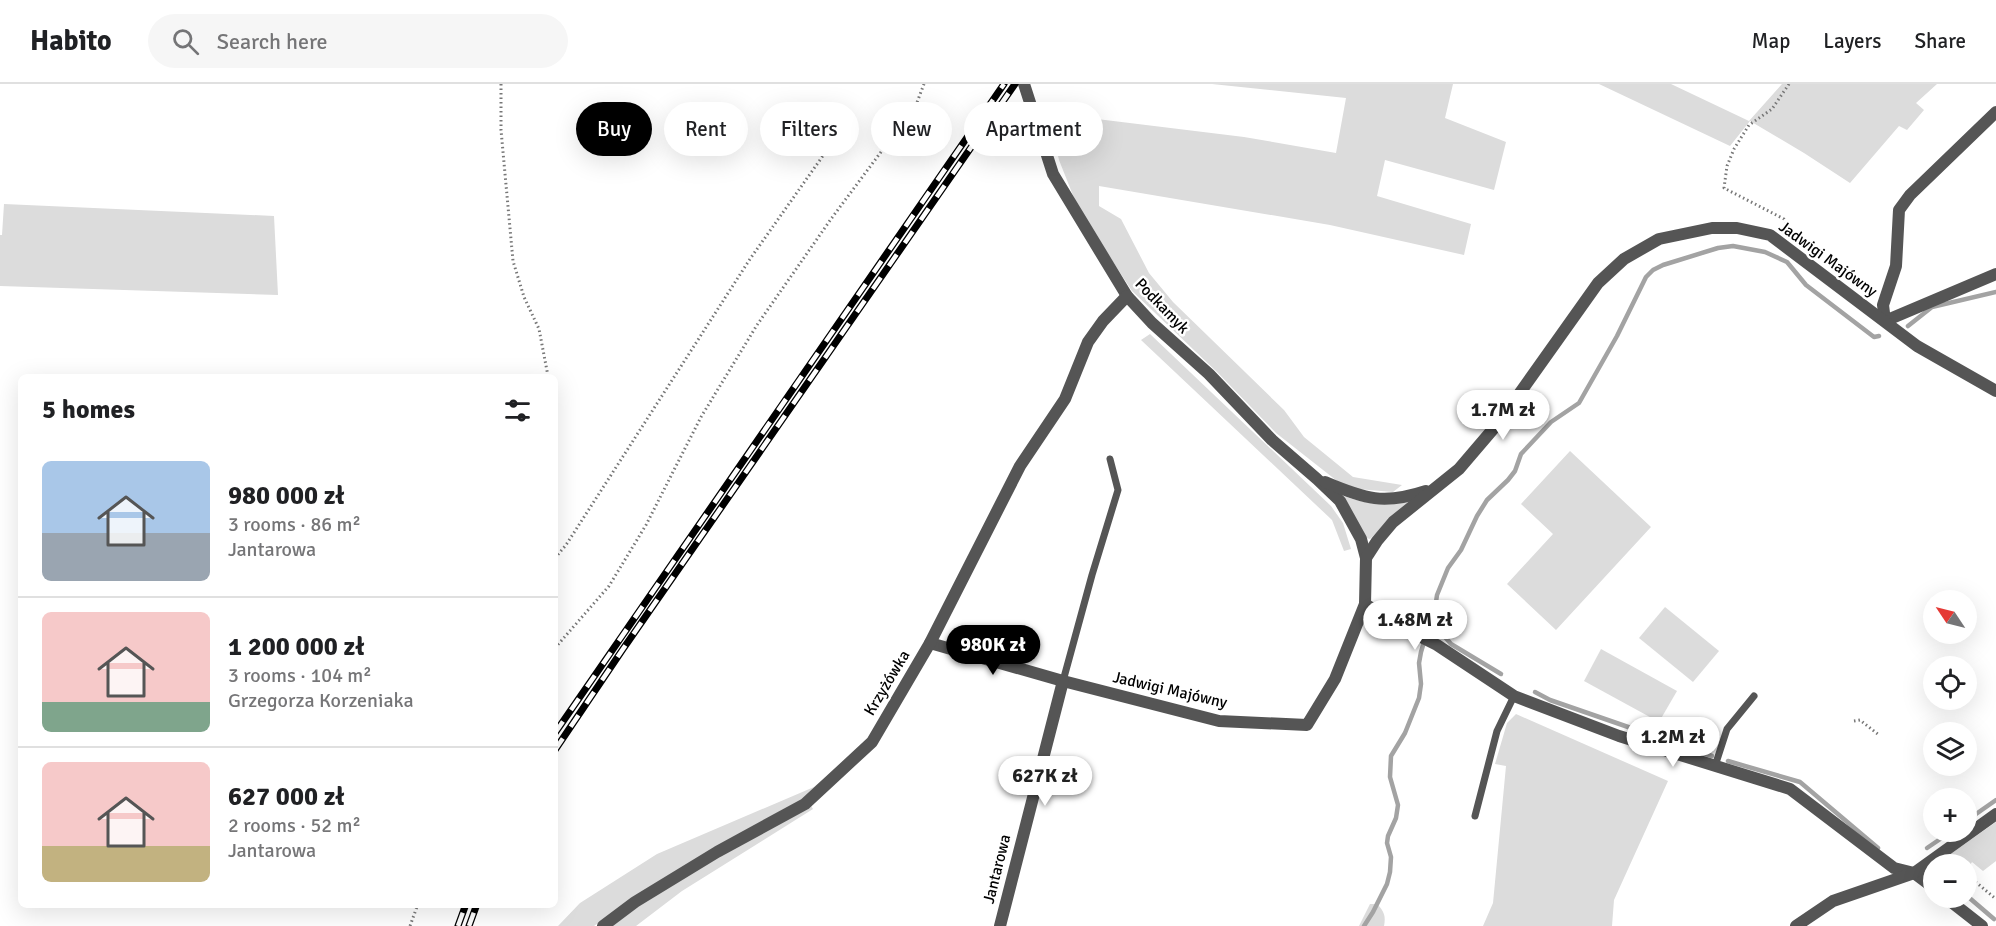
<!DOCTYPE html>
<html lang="en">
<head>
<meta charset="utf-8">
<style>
	:root { --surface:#fff; --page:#f6f6f6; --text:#202124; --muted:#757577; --line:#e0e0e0; --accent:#000 }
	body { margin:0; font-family:Signika,sans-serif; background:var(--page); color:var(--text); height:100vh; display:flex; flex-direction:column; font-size:22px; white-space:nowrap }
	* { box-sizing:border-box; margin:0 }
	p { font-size:20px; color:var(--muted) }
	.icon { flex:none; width:33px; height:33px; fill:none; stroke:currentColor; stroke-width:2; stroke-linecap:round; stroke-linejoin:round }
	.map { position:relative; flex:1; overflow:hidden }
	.sheet { position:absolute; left:18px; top:290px; width:540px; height:534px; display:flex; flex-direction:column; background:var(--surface); border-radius:9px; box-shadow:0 6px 24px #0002 }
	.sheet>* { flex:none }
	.top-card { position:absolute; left:576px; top:18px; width:570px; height:54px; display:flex; gap:12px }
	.needle { width:39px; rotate:305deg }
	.fabs { position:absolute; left:1923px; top:506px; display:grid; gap:12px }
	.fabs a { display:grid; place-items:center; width:54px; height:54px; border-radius:50%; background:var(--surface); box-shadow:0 6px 24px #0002; font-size:30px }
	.price { position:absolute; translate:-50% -51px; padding:0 14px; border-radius:21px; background:#fff; color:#222; font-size:20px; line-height:39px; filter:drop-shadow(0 2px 3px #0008) }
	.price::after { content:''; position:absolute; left:50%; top:36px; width:18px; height:14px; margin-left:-9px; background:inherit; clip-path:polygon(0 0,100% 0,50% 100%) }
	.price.selected { background:var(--accent); color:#fff }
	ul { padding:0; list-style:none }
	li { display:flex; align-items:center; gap:18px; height:150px; padding:0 24px }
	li+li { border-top:2px solid var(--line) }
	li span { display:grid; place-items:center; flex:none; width:168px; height:120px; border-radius:9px; color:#555 }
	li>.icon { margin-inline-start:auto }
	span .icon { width:72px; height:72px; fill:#fffc; stroke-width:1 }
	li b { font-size:26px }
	h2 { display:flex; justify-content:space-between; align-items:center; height:72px; padding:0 24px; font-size:26px }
	.pill { padding:0 21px; border-radius:27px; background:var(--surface); box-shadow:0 6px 24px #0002; font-size:21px; line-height:54px }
	.pill.selected { background:var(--accent); color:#fff }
	header { display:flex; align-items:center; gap:36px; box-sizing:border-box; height:84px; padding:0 30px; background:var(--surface); border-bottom:2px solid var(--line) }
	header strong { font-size:28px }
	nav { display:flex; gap:33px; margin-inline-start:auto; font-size:21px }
	.search { width:420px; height:54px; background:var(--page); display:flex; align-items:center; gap:15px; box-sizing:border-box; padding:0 21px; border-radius:33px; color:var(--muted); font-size:22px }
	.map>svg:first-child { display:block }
	.green { fill:#dcdcdc }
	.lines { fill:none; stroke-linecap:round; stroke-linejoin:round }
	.stream { stroke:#a3a3a3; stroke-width:4.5 }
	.path { stroke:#777; stroke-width:3; stroke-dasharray:1.5 3; stroke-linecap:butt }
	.service { stroke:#555; stroke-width:7 }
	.minor { stroke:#555; stroke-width:12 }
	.rail-casing { stroke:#000; stroke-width:7 }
	.rail { stroke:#fff; stroke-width:4.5; stroke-dasharray:14; stroke-linecap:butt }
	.labels { text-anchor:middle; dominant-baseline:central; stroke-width:5; stroke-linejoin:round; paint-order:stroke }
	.street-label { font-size:16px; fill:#000; stroke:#fff }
</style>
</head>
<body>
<header>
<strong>Habito</strong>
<div class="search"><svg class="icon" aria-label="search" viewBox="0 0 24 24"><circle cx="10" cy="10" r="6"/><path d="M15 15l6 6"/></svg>Search here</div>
<nav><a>Map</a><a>Layers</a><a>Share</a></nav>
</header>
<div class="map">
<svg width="1996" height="842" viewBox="0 0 1996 842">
	<rect width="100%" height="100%" fill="#fff"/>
	<g class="green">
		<path d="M 1212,0 L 1453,0 L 1445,34 L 1506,58 L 1494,106 L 1385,76 L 1377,112 L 1471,140 L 1464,171 L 1330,141 L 1099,102 L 1099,122 L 1121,135 L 1149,189 L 1173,218 L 1284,326 L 1304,353 L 1353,393 L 1402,401 L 1393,408 L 1346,404 L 1276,349 L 1217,288 L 1132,207 L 1078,124 L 1059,76 L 1048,29 L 1244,53 L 1336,69 L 1346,14 Z"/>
		<path d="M 1599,0 L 1671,0 L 1749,37 L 1782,0 L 1937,0 L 1916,19 L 1924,26 L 1907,46 L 1899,42 L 1850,99 L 1804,69 L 1750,37 L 1730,62 Z"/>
		<path d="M 4,120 L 274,132 L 278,211 L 0,202 L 0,151 L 2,151 Z"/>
		<path d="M 1150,250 L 1331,422 L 1343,439 L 1351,465 L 1344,467 L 1332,436 L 1141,256 Z"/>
		<path d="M 1570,367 L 1651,443 L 1556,546 L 1507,500 L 1553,450 L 1521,420 Z"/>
		<path d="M 1340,411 C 1368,420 1381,423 1410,417 L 1370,455 L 1366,454 Z"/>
		<path d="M 1665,523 L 1719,567 L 1693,598 L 1639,554 Z"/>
		<path d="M 1601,565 L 1677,607 L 1659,638 L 1584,597 Z"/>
		<path d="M 1516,630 L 1668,697 L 1614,816 L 1612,842 L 1483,842 L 1493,819 L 1506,682 L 1495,680 L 1507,639 Z"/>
		<path d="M 861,663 L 800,720 L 664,794 L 594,842 L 558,842 L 580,819 L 657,770 L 814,703 Z"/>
		<path d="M 810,720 L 813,725 L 682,807 L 636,842 L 608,842 L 631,824 Z"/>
		<path d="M 1996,738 L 1996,777 L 1983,787 L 1972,778 L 1968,784 L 1971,796 L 1968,798 L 1966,780 L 1947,780 L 1942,776 Z"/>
		<path d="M 1370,820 L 1377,820 C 1384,827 1386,832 1384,842 L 1359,842 Z"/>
	</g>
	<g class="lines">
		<g class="stream">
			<path d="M 1908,242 L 1932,223 L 1996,208"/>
			<path d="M 1433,539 L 1451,560 L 1501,590"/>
			<path d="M 1535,608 L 1550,616 L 1712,672"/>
			<path d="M 1728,677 L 1800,698 L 1878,764"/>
			<path d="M 1966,737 L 1996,716"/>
			<path d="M 1927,764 L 1952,747"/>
			<path d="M 1966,811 L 1994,835"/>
			<path d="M 1364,842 L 1373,828 L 1387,800 L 1390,788 L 1391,773 L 1387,759 L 1388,752 L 1396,734 L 1398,721 L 1390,693 L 1391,672 L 1405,649 L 1419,614 L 1421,600 L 1419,579 L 1421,568 L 1427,548 L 1433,539 L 1437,511 L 1448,484 L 1461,466 L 1477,432 L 1487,416 L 1508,396 L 1515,387 L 1521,370 L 1551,338 L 1579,319 L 1617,252 L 1646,193 L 1653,186 L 1663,181 L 1718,164 L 1733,162 L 1765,168 L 1787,178 L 1806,201 L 1874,253 L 1879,252"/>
		</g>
		<g class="path">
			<path d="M 501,0 L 501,46 L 513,177 L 524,213 L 539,245 L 548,292"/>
			<path d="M 1789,0 L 1772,25 L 1749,41 L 1734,65 L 1727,82 L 1724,104 L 1784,135 L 1795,152"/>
			<path d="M 555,474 L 566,461 L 750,175 L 844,42"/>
			<path d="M 555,564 L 609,502 L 646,441 L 701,333 L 757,241 L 831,135 L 916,21 L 924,0"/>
			<path d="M 1854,637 L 1860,636 L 1879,651"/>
			<path d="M 1972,795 L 1996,815"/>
			<path d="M 410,842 L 418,820"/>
		</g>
		<g class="service">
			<path d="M 1063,597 L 1092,491 L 1118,406 L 1110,375"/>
			<path d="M 1715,682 L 1727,645 L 1754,612"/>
			<path d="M 1475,732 L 1497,647 L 1514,612"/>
		</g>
		<g class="minor">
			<path d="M 1024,0 L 1053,90 L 1127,212 L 1152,239 L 1209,290 L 1272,356 L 1317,395 L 1340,417 L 1361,455 L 1366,474"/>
			<path d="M 1996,28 L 1910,111 L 1899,126 L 1896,182 L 1883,221 L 1885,237 L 1996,190"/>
			<path d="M 1325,398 C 1365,415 1384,421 1426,407"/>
			<path d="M 1365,520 L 1407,546 L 1437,561 L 1514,612 L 1619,652 L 1790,705 L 1894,784 L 1914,789 L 1934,804"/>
			<path d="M 930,559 L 1063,597 L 1219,637 L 1307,641 L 1335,595 L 1365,520 L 1366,474 L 1377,457 L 1393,438 L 1459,385 L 1500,337 L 1598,199 L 1624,175 L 1659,155 L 1712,144 L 1737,144 L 1770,151 L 1917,262 L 1996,307"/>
			<path d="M 1945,813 L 1982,842"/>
			<path d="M 603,842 L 635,818 L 717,768 L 805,720 L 872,658 L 930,559 L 1020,382 L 1065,315 L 1088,258 L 1103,237 L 1127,212"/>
			<path d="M 1000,842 L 1063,597"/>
			<path d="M 1796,842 L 1833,817 L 1914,789 L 1996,730"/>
		</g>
		<g class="rail-casing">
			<g id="rail">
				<path d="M 555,649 L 1004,0"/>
				<path d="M 555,666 L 623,565 L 1015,0"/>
				<path d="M 458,842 L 466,820"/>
				<path d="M 469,842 L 477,820"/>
			</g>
		</g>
		<use href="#rail" class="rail"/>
	</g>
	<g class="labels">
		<g class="street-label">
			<text transform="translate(1828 175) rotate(36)">Jadwigi Majówny</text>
			<text transform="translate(1162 222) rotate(46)">Podkamyk</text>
			<text transform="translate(887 599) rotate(-59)">Krzyżówka</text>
			<text transform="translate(1170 606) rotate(13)">Jadwigi Majówny</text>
			<text transform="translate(997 785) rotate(-76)">Jantarowa</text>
		</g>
	</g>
</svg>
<div class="fabs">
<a><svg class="needle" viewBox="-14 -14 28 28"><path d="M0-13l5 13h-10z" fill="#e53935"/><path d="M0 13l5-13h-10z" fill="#757577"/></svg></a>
<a><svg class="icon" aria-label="locate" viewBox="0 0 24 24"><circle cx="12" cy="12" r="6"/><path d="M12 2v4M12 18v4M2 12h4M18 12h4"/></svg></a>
<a><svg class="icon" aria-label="layers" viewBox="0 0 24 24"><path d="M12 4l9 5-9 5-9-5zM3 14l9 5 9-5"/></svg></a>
<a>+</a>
<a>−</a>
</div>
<b class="price" style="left:1503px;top:357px">1.7M zł</b>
<b class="price" style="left:1415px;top:567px">1.48M zł</b>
<b class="price selected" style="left:993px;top:592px">980K zł</b>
<b class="price" style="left:1673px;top:684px">1.2M zł</b>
<b class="price" style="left:1045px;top:723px">627K zł</b>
<div class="top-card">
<a class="pill selected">Buy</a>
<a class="pill">Rent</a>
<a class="pill">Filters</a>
<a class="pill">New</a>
<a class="pill">Apartment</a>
</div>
<section class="sheet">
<h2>5 homes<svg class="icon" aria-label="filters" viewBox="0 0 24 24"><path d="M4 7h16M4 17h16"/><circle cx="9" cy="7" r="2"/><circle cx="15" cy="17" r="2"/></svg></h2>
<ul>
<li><span style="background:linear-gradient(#a9c7e8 60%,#9aa5b1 0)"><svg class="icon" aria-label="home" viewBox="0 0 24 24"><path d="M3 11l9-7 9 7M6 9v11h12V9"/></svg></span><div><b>980 000 zł</b><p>3 rooms · 86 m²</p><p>Jantarowa</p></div></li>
<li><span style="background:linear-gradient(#f6c9c9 75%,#7fa58c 0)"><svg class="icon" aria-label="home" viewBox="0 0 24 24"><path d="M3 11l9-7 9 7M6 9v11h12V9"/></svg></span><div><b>1 200 000 zł</b><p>3 rooms · 104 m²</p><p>Grzegorza Korzeniaka</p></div></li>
<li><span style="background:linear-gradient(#f6c9c9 70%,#c2b280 0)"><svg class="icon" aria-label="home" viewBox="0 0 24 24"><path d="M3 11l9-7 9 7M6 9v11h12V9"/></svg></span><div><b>627 000 zł</b><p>2 rooms · 52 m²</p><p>Jantarowa</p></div></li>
</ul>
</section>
</div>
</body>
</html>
